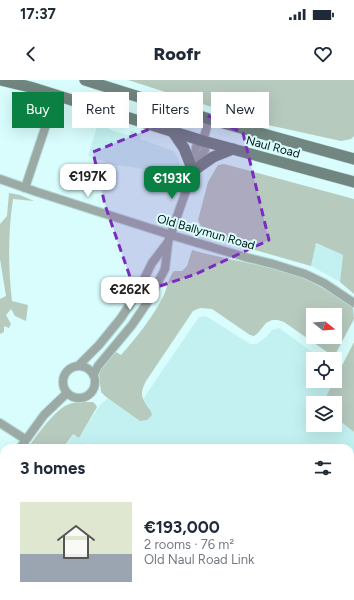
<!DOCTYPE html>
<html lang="en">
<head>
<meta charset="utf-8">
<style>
	:root { --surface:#fff; --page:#f2f2f3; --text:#1f2937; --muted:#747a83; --accent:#0b8043 }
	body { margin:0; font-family:Figtree,sans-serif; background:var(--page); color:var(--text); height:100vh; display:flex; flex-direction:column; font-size:15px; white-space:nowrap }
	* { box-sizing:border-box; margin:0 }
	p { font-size:13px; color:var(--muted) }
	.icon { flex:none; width:22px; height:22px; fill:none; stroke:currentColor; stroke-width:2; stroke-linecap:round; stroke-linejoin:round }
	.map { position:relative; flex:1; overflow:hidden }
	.details { position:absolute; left:0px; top:364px; width:354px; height:156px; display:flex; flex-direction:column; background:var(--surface); border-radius:12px 12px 0 0; box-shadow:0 4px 16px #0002 }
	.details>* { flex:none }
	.guide { position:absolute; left:12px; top:12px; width:330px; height:36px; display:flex; gap:8px }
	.needle { width:26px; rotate:107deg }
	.fabs { position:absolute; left:306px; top:228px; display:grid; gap:8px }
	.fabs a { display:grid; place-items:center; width:36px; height:36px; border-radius:0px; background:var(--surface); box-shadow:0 4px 16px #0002; font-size:20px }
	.price { position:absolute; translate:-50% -34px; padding:0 9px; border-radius:8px; background:#fff; color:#222; font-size:13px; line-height:26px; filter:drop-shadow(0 1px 2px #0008) }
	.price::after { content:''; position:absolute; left:50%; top:24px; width:12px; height:9px; margin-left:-6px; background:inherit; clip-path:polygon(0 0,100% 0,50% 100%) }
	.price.active { background:var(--accent); color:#fff }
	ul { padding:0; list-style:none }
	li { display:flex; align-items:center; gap:12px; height:100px; padding:0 20px }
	li span { display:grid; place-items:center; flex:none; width:112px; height:80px; border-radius:0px; color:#555 }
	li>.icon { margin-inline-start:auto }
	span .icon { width:48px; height:48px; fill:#fffc; stroke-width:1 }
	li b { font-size:17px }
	h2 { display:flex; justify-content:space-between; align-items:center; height:48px; padding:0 20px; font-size:17px }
	.pill { padding:0 14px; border-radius:0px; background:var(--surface); box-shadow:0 4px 16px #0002; font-size:14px; line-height:36px }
	.pill.active { background:var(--accent); color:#fff }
	.status { display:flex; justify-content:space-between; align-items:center; height:28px; padding:0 20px; background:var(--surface); direction:ltr }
	.status svg { height:11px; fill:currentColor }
	header { display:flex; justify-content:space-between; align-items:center; height:52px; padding:0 20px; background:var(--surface); font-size:18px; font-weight:800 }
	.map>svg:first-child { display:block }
	.built { fill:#c3f1f1 }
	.green { fill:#b7cabe; fill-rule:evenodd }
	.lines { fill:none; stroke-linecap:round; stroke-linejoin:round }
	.street-casing { stroke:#b7d8d7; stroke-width:10 }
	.secondary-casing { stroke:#b7d8d7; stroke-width:12 }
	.street { stroke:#9caaa6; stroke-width:8 }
	.secondary { stroke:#718680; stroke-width:11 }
	.marked { fill:#7b2cbf; fill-opacity:0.2; stroke:#7b2cbf; stroke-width:3; stroke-dasharray:8 5; stroke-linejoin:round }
	.labels { text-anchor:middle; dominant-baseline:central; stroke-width:4; stroke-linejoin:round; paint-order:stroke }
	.street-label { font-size:12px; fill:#071414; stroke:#d8fdfc }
</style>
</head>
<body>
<div class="status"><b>17:37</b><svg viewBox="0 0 49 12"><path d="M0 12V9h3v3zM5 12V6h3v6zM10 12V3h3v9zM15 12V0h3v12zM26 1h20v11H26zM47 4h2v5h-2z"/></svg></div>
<header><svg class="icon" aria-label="back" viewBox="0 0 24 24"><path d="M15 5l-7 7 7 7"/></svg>Roofr<svg class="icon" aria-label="heart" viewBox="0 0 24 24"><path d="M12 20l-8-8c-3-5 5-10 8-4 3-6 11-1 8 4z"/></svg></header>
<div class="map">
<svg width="354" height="520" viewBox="0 0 354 520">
	<rect width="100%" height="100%" fill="#d8fdfc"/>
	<g class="built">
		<path d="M 98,43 L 113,51 L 130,56 L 130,50 L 141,54 L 140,59 L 174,71 L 179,80 L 180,85 L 174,104 L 156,99 L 157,93 L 132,87 L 115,85 L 88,76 Z"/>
		<path d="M 315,163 L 343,175 L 340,202 L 311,186 Z"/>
		<path d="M 206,236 L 250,264 L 257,264 L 266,257 L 272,250 L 279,248 L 322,279 L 313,279 L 313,301 L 334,301 L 325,323 L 313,323 L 313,345 L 335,345 L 335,337 L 354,352 L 354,520 L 123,520 L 117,516 L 350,516 L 350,368 L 64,368 L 73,354 L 79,358 L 100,325 L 109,317 L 134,335 L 147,313 L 199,237 Z"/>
	</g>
	<g class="green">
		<path d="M 128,0 L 354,0 L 354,56 L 351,59 L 341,61 L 268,45 L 258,38 L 230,30 L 215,28 Z"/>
		<path d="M 224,84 L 354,119 L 354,214 L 340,202 L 343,175 L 316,163 L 311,186 L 206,156 L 198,140 L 208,102 L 218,85 Z"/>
		<path d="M 9,113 L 20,115 L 34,121 L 13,119 C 8,152 8,187 12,221 L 28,225 L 26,241 L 15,236 L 11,229 L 6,235 L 11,244 L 9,248 L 4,246 L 4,252 L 0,254 L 0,219 L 6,216 L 0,179 L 0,144 L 7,136 Z"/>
		<path d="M 192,170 C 227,180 263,184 297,196 C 317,203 335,216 353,227 L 354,239 L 336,273 L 330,274 L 284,242 L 278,240 L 272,240 L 266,243 L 258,253 L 254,256 L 250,255 L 212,229 L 200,228 L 193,231 L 146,301 C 141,311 140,316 147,326 C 149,329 151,330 152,335 L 147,340 L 140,341 L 105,316 L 101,312 L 99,294 L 102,288 L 116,272 L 121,275 C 137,257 152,238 163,217 C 167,209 168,198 174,191 L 182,191 L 187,186 ZM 313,235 L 335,235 L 335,257 L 313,257 Z"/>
		<path d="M 354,262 L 354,352 L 335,337 L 335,323 L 325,323 L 324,321 Z"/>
		<path d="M 93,322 L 96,325 L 97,327 L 79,358 L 73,354 L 63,368 L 28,368 C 36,356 53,333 65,326 C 73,321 84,322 93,322 Z"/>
		<path d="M 4,406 L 4,511 L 0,511 L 0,413 Z"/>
		<path d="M 43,516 L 117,516 L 123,520 L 55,520 Z"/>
	</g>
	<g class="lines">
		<g class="street-casing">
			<g id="street">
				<path d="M 42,31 L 57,35"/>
				<path d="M 195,87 L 205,70 L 203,61"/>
				<path d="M 0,99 L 37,112 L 171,155 L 245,177 L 273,184 L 305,194 L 324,203 L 354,223"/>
				<path d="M 25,108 L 50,33"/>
				<circle cx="79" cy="302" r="16"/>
				<path d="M 78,286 L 99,265 L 121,238 L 136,215 L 152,183 L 168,162 L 193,91 L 196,67 L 203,61 L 209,39"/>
				<path d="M 94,294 L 98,286 L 132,245 L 147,223 L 165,189 L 168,163"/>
				<path d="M 0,343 L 25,359"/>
				<path d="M 20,368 L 44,335 L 67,313"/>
				<path d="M 0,400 L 4,393"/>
				<path d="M 0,516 L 39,520"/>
			</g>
		</g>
		<g class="secondary-casing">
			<g id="secondary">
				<path d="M 1,0 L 30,7 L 203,61 L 354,102"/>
				<path d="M 85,0 L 209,39 L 354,79"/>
				<path d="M 173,52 L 184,68 L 193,91 L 213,77 L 233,69"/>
			</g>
		</g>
		<use href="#street" class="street"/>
		<use href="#secondary" class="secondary"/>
	</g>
	<path class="marked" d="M 196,30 L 243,53 L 269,160 L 196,194 L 136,214 L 105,125 L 93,72 Z"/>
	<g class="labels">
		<g class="street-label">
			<text transform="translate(273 67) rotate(15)">Naul Road</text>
			<text transform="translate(206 152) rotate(16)">Old Ballymun Road</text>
		</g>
	</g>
</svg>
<div class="fabs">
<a><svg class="needle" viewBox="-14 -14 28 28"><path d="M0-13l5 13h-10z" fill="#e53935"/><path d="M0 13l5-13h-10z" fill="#747a83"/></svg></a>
<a><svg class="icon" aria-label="locate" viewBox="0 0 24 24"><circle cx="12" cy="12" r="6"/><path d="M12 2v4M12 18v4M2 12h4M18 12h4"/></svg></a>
<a><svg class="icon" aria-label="layers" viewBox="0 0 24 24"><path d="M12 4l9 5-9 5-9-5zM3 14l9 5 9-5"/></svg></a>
</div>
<b class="price" style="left:88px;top:118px">€197K</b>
<b class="price active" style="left:172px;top:120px">€193K</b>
<b class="price" style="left:130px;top:231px">€262K</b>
<div class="guide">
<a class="pill active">Buy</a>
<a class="pill">Rent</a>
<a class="pill">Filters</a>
<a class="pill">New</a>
</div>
<section class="details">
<h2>3 homes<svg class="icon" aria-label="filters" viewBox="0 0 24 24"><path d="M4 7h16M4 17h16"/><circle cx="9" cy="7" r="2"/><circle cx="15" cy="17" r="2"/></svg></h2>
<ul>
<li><span style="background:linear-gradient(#dfe7d0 65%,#9aa5b1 0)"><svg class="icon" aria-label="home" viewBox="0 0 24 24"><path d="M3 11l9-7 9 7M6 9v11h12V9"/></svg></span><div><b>€193,000</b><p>2 rooms · 76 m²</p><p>Old Naul Road Link</p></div></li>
</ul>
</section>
</div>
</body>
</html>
